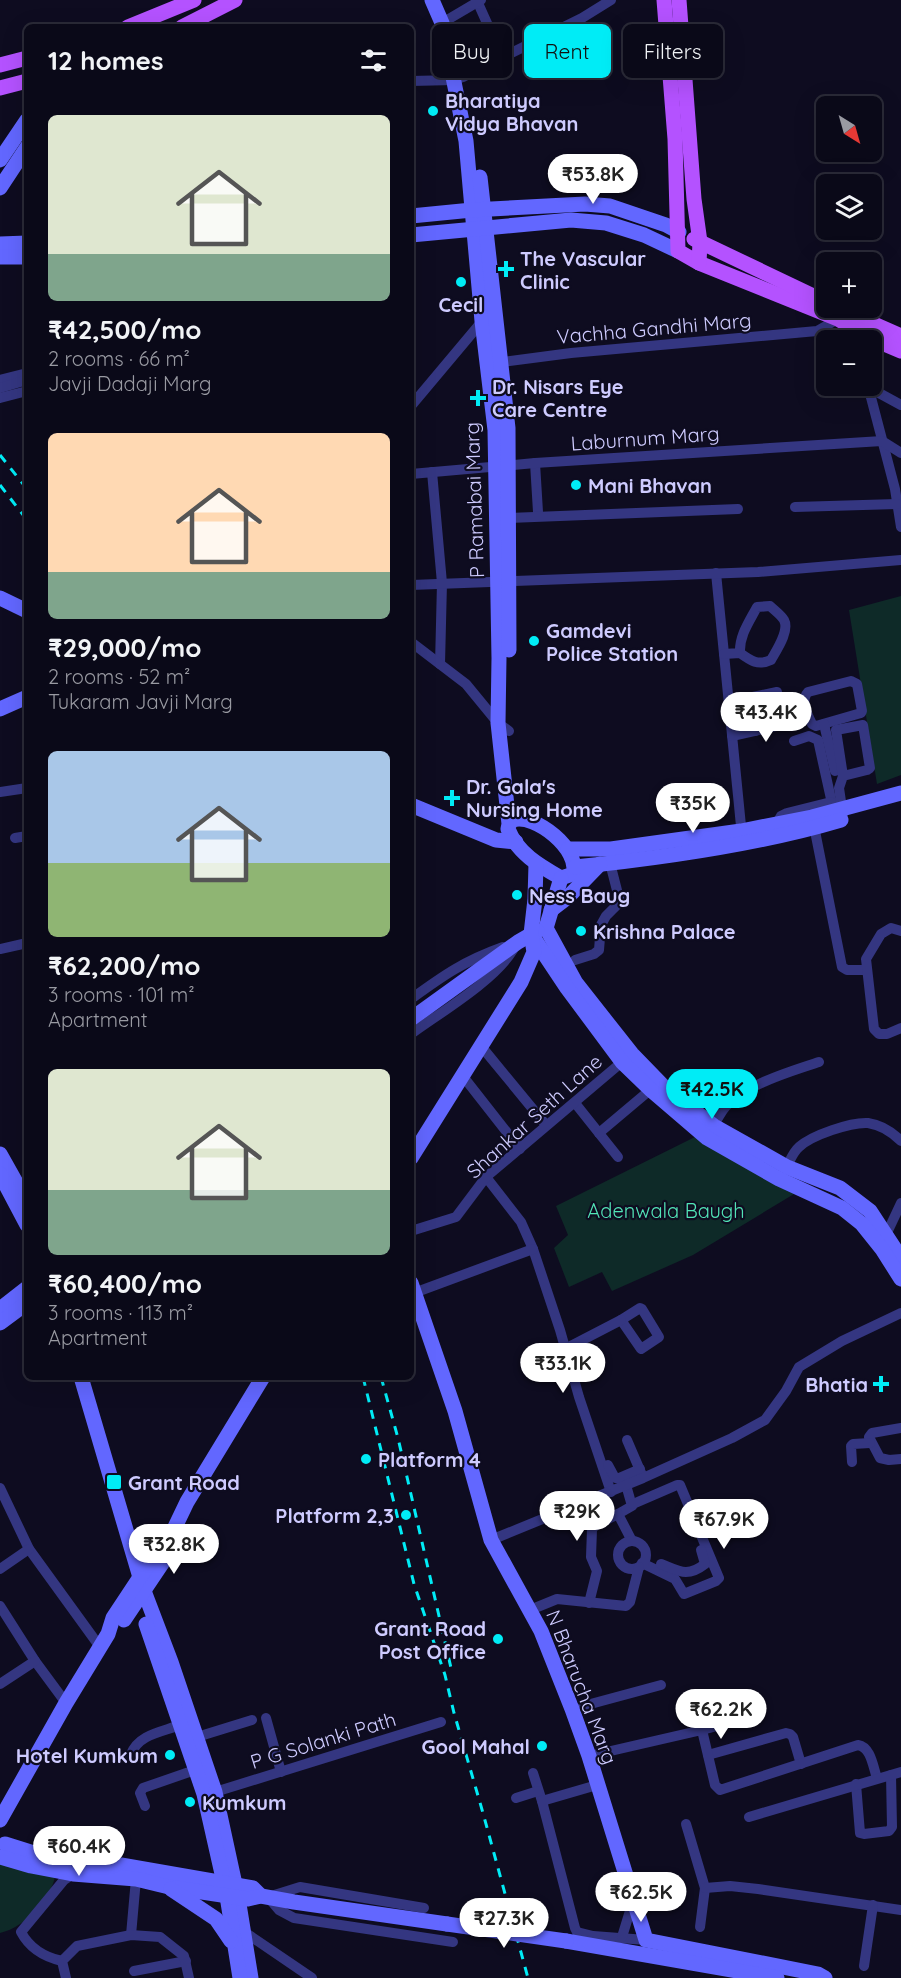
<!DOCTYPE html>
<html lang="en">
<head>
<meta charset="utf-8">
<style>
	:root { --surface:#0a0918; --page:#131221; --text:#f1f3f6; --muted:#999aa2; --line:#2a2a37; --accent:#00ecf6 }
	body { margin:0; font-family:Quicksand,sans-serif; background:var(--page); color:var(--text); height:100vh; display:flex; flex-direction:column; font-size:22px; white-space:nowrap }
	* { box-sizing:border-box; margin:0 }
	p { font-size:20px; color:var(--muted) }
	.icon { flex:none; width:33px; height:33px; fill:none; stroke:currentColor; stroke-width:2; stroke-linecap:round; stroke-linejoin:round }
	.map { position:relative; flex:1; overflow:hidden }
	.side { position:absolute; left:24px; top:24px; width:390px; height:1356px; display:flex; flex-direction:column; background:var(--surface); border-radius:9px; box-shadow:0 6px 24px #0002,0 0 0 2px var(--line) }
	.side>* { flex:none }
	.hud { position:absolute; left:432px; top:24px; width:378px; height:54px; display:flex; gap:12px }
	.needle { width:39px; rotate:143deg }
	.tools { position:absolute; left:816px; top:96px; display:grid; gap:12px }
	.tools a { display:grid; place-items:center; width:66px; height:66px; border-radius:9px; background:var(--surface); box-shadow:0 6px 24px #0002,0 0 0 2px var(--line); font-size:30px }
	.price { position:absolute; translate:-50% -51px; padding:0 14px; border-radius:21px; background:#fff; color:#222; font-size:20px; line-height:39px; filter:drop-shadow(0 2px 3px #0008) }
	.price::after { content:''; position:absolute; left:50%; top:36px; width:18px; height:14px; margin-left:-9px; background:inherit; clip-path:polygon(0 0,100% 0,50% 100%) }
	.price.selected { background:var(--accent); color:#111 }
	ul { padding:0; list-style:none }
	li { display:grid; align-content:center; gap:12px; height:318px; padding:0 24px }
	li span { display:grid; place-items:center; height:186px; border-radius:9px; color:#555 }
	li>.icon { margin-inline-start:auto }
	span .icon { width:108px; height:108px; fill:#fffc; stroke-width:1 }
	li b { font-size:26px }
	h2 { display:flex; justify-content:space-between; align-items:center; height:72px; padding:0 24px; font-size:26px }
	.pill { padding:0 21px; border-radius:9px; background:var(--surface); box-shadow:0 6px 24px #0002,0 0 0 2px var(--line); font-size:21px; line-height:54px }
	.pill.selected { background:var(--accent); color:#111 }
	.map>svg:first-child { display:block }
	.green { fill:#0e2a28 }
	.lines { fill:none; stroke-linecap:round; stroke-linejoin:round }
	.street { stroke:#343681; stroke-width:10 }
	.secondary { stroke:#6267ff; stroke-width:15 }
	.primary { stroke:#b452ff; stroke-width:15 }
	.rail { stroke:#00ecf6; stroke-width:3; stroke-dasharray:9 8; stroke-linecap:butt }
	.secondary-bridge { stroke:#6267ff; stroke-width:15 }
	.poi-dot { fill:#00ecf6; stroke:#0e0c20; stroke-width:2 }
	.labels { text-anchor:middle; dominant-baseline:central; stroke-width:4.5; stroke-linejoin:round; paint-order:stroke }
	.poi-label { font-size:20px; font-weight:bold; fill:#cecbff; stroke:#0e0c20; text-anchor:start }
	.street-label { font-size:20px; fill:#cecbff; stroke:#0e0c20 }
	.park-label { font-size:20px; fill:#52e4b7; stroke:#0e0c20 }
</style>
</head>
<body>
<div class="map">
<svg width="901" height="1978" viewBox="0 0 901 1978">
	<rect width="100%" height="100%" fill="#0e0c20"/>
	<g class="green">
		<path d="M 901,596 L 901,775 L 877,784 L 849,610 Z"/>
		<path d="M 701,1134 L 804,1188 L 693,1255 L 612,1291 L 602,1272 L 569,1287 L 554,1248 L 568,1235 L 556,1206 Z"/>
		<path d="M 0,1864 L 56,1869 C 55,1896 26,1927 0,1933 Z"/>
	</g>
	<g class="lines">
		<g class="street">
			<path d="M 478,3 L 495,41"/>
			<path d="M 442,23 L 481,0"/>
			<path d="M 411,81 L 454,80 L 463,77 L 582,18 L 611,0"/>
			<path d="M 495,363 L 571,353 L 817,331 L 838,319"/>
			<path d="M 0,380 L 27,373"/>
			<path d="M 868,386 L 895,489 L 901,527"/>
			<path d="M 868,387 L 901,405"/>
			<path d="M 0,388 L 27,380"/>
			<path d="M 0,398 L 27,391"/>
			<path d="M 411,406 L 484,319"/>
			<path d="M 535,463 L 538,512"/>
			<path d="M 432,472 L 442,583 L 440,664"/>
			<path d="M 411,474 L 535,463 L 882,441 L 901,453"/>
			<path d="M 795,507 L 897,504"/>
			<path d="M 509,518 L 738,509"/>
			<path d="M 716,573 L 742,836"/>
			<path d="M 411,585 L 758,572 L 901,560"/>
			<path d="M 411,642 L 466,684 L 498,723 L 509,731"/>
			<path d="M 724,654 L 740,653 C 751,661 758,666 771,660 C 776,651 790,631 784,620 C 781,615 774,610 770,606 L 757,607 C 749,622 739,636 740,653"/>
			<path d="M 851,681 L 857,684 L 862,711 L 861,713 L 816,726 L 812,724 C 807,714 800,700 808,692 Z"/>
			<path d="M 729,702 L 777,692"/>
			<path d="M 750,708 L 755,731"/>
			<path d="M 730,712 L 786,698"/>
			<path d="M 824,724 L 835,771"/>
			<path d="M 732,736 L 794,722"/>
			<path d="M 794,741 L 809,736 L 818,740 L 835,817"/>
			<path d="M 843,776 L 867,770 L 870,768 L 863,725 L 836,730 L 843,776 L 839,788 L 843,815"/>
			<path d="M 0,792 L 27,788"/>
			<path d="M 813,821 L 842,967 L 847,970 L 866,970"/>
			<path d="M 776,825 L 781,816 L 787,813 L 831,802"/>
			<path d="M 15,838 L 27,836"/>
			<path d="M 901,931 L 891,928 L 881,934 L 866,959 L 874,1029 L 879,1034 L 887,1034 L 901,1028"/>
			<path d="M 0,949 L 27,943"/>
			<path d="M 575,960 L 594,954 L 599,950 L 601,925 L 606,916 L 620,902 L 610,863"/>
			<path d="M 411,999 C 444,975 464,961 503,947"/>
			<path d="M 411,1034 C 441,1012 494,981 513,950"/>
			<path d="M 481,1046 L 546,1125"/>
			<path d="M 462,1075 L 520,1149"/>
			<path d="M 575,1103 L 618,1157"/>
			<path d="M 711,1130 C 715,1123 719,1116 723,1110 C 741,1086 791,1071 819,1062"/>
			<path d="M 599,1133 L 656,1085"/>
			<path d="M 784,1171 C 789,1164 792,1153 799,1147 C 812,1135 851,1122 868,1123 C 882,1125 892,1132 901,1141"/>
			<path d="M 486,1177 L 521,1222 L 533,1249 L 560,1330 L 579,1397 L 611,1492"/>
			<path d="M 411,1231 L 456,1217 L 486,1177 L 622,1062"/>
			<path d="M 886,1235 L 901,1203"/>
			<path d="M 414,1293 L 533,1249"/>
			<path d="M 640,1308 L 642,1309 L 659,1337 L 641,1349 L 621,1320 Z"/>
			<path d="M 565,1349 L 621,1320"/>
			<path d="M 901,1428 L 872,1433 L 869,1437 L 880,1458 L 889,1460 L 901,1459"/>
			<path d="M 627,1440 L 642,1475"/>
			<path d="M 852,1462 L 851,1446 L 853,1444 L 870,1443"/>
			<path d="M 608,1465 L 615,1478 L 619,1478 L 640,1469"/>
			<path d="M 626,1485 L 632,1506 L 618,1514 L 632,1541"/>
			<path d="M 0,1488 L 29,1549 L 100,1647"/>
			<path d="M 633,1504 L 677,1485 L 680,1485 L 719,1578 L 716,1581 L 684,1594 L 675,1579 L 642,1563"/>
			<path d="M 491,1540 L 643,1478 L 732,1438 L 765,1420 L 786,1391 L 799,1367 L 842,1341 L 901,1313"/>
			<circle cx="632" cy="1555" r="14"/>
			<path d="M 661,1564 C 679,1571 687,1578 705,1564 L 701,1550"/>
			<path d="M 0,1569 L 29,1549"/>
			<path d="M 589,1603 L 597,1571 L 591,1557 L 592,1529 L 596,1525 L 618,1514"/>
			<path d="M 0,1606 L 35,1661 L 66,1703"/>
			<path d="M 530,1610 L 557,1599 L 626,1606 L 630,1602 L 639,1567"/>
			<path d="M 0,1684 L 35,1661"/>
			<path d="M 572,1709 L 661,1685"/>
			<path d="M 266,1718 L 281,1772"/>
			<path d="M 702,1730 L 732,1722"/>
			<path d="M 197,1737 L 252,1720"/>
			<path d="M 131,1754 C 139,1734 162,1732 180,1725"/>
			<path d="M 708,1755 L 786,1733 L 790,1734 L 793,1737 L 801,1764"/>
			<path d="M 589,1756 L 702,1730 L 715,1785 L 720,1790 L 858,1745 C 871,1747 873,1767 877,1778"/>
			<path d="M 533,1773 L 542,1801"/>
			<path d="M 856,1784 L 860,1833 L 864,1834 L 889,1831 L 892,1827 L 891,1775"/>
			<path d="M 597,1785 L 542,1801 L 575,1928 L 577,1932 L 593,1936 L 646,1940"/>
			<path d="M 215,1792 L 441,1722"/>
			<path d="M 516,1798 L 538,1791"/>
			<path d="M 145,1806 L 140,1793 L 143,1788 L 195,1770"/>
			<path d="M 749,1817 L 901,1772"/>
			<path d="M 686,1824 L 705,1888 L 700,1927"/>
			<path d="M 705,1888 L 730,1886 L 758,1889 L 901,1910"/>
			<path d="M 424,1908 L 300,1887 L 268,1897 L 279,1910 L 294,1918 L 453,1942"/>
			<path d="M 243,1931 L 312,1978"/>
			<path d="M 131,1935 L 136,1879"/>
			<path d="M 622,1937 L 633,1901"/>
			<path d="M 62,1961 C 44,1957 30,1949 21,1932 L 64,1880 L 73,1874"/>
			<path d="M 864,1966 L 873,1905"/>
			<path d="M 134,1971 L 186,1961"/>
			<path d="M 66,1978 L 62,1961 L 77,1946 L 131,1935 L 160,1937 L 184,1956 L 189,1978"/>
		</g>
		<g class="secondary">
			<path d="M 432,0 L 442,23 L 466,141 L 482,321 L 495,430 L 499,658 L 498,723 L 509,824 L 508,829 C 517,853 540,866 561,878 L 573,874 C 581,850 535,813 513,820 L 509,824"/>
			<path d="M 0,160 L 27,120"/>
			<path d="M 480,177 L 508,428 L 509,650"/>
			<path d="M 0,188 L 27,147"/>
			<path d="M 411,216 L 472,210 L 585,204 L 610,206 L 666,225 L 679,232"/>
			<path d="M 411,235 L 571,220 L 606,223 L 644,235 L 678,251"/>
			<path d="M 0,244 L 27,243"/>
			<path d="M 0,257 L 27,257"/>
			<path d="M 0,598 L 27,611"/>
			<path d="M 0,709 L 27,697"/>
			<path d="M 411,805 L 496,840 L 516,842"/>
			<path d="M 568,849 L 611,849 L 741,831 L 812,817 L 901,793"/>
			<path d="M 575,867 C 662,858 757,845 841,820"/>
			<path d="M 561,878 L 546,928 L 576,983 L 632,1054 L 666,1089 L 714,1126 L 787,1167 L 840,1188 L 870,1211 L 901,1258"/>
			<path d="M 551,910 L 568,897 L 600,864"/>
			<path d="M 531,934 L 567,988 L 622,1062 L 651,1090 L 707,1138 L 779,1179 L 842,1208 L 862,1224 L 882,1249 L 901,1279"/>
			<path d="M 411,1019 L 518,942 L 537,931"/>
			<path d="M 0,1154 L 27,1202"/>
			<path d="M 411,1158 L 521,982 L 534,952 L 531,934 L 535,899 L 536,864"/>
			<path d="M 0,1174 L 27,1225"/>
			<path d="M 411,1283 L 455,1411 L 491,1540 L 541,1631 L 572,1709 L 589,1756 L 646,1940 L 818,1974 L 825,1978"/>
			<path d="M 0,1309 L 27,1288"/>
			<path d="M 0,1323 L 27,1303"/>
			<path d="M 81,1377 L 144,1591 L 171,1662 L 215,1792 L 238,1898 L 251,1978"/>
			<path d="M 124,1620 L 165,1559 L 165,1548 L 187,1502 L 263,1377"/>
			<path d="M 146,1624 L 204,1794 L 227,1896 L 240,1978"/>
			<path d="M 0,1820 L 66,1703 L 108,1634 L 113,1618 L 156,1553 L 165,1548"/>
			<path d="M 5,1844 L 40,1855 L 121,1865 L 253,1888 L 261,1896"/>
			<path d="M 0,1857 L 31,1866 L 73,1874 L 136,1879 L 169,1887 L 248,1899 L 261,1896 L 294,1902 L 447,1924"/>
			<path d="M 171,1889 L 216,1919 L 231,1941"/>
			<path d="M 566,1941 L 777,1978"/>
		</g>
		<g class="primary">
			<path d="M 664,0 L 675,139 L 678,251 L 699,263 L 838,319 L 868,337 L 901,351"/>
			<path d="M 679,0 L 694,199 L 700,242 L 699,263"/>
			<path d="M 128,27 L 194,0"/>
			<path d="M 182,27 L 235,0"/>
			<path d="M 0,65 L 27,58"/>
			<path d="M 0,88 L 27,81"/>
			<path d="M 694,239 L 826,302"/>
			<path d="M 838,308 L 901,336"/>
		</g>
		<g class="rail">
			<path d="M 0,455 L 27,489"/>
			<path d="M 0,485 L 27,520"/>
			<path d="M 363,1377 L 414,1584 L 445,1675 L 454,1713 L 483,1813 L 528,1978"/>
			<path d="M 381,1377 L 398,1438 L 451,1668"/>
		</g>
		<path class="secondary-bridge" d="M 447,1924 L 566,1941"/>
	</g>
	<g class="poi-dot">
		<circle cx="433" cy="111" r="6"/>
		<path d="M503 260h6v6h6v6h-6v6h-6v-6h-6v-6h6z"/>
		<circle cx="461" cy="282" r="6"/>
		<path d="M475 389h6v6h6v6h-6v6h-6v-6h-6v-6h6z"/>
		<circle cx="576" cy="485" r="6"/>
		<circle cx="534" cy="641" r="6"/>
		<path d="M449 789h6v6h6v6h-6v6h-6v-6h-6v-6h6z"/>
		<circle cx="517" cy="895" r="6"/>
		<circle cx="581" cy="931" r="6"/>
		<path d="M878 1375h6v6h6v6h-6v6h-6v-6h-6v-6h6z"/>
		<circle cx="366" cy="1459" r="6"/>
		<rect x="106" y="1474" width="16" height="16" rx="3"/>
		<circle cx="406" cy="1515" r="6"/>
		<circle cx="498" cy="1639" r="6"/>
		<circle cx="542" cy="1746" r="6"/>
		<circle cx="170" cy="1755" r="6"/>
		<circle cx="190" cy="1802" r="6"/>
	</g>
	<g class="labels">
		<g class="poi-label">
			<text x="445" y="100">Bharatiya<tspan x="445" dy="23">Vidya Bhavan</tspan></text>
			<text x="520" y="258">The Vascular<tspan x="520" dy="23">Clinic</tspan></text>
			<text x="461" y="304" text-anchor="middle">Cecil</text>
			<text x="492" y="386">Dr. Nisars Eye<tspan x="492" dy="23">Care Centre</tspan></text>
			<text x="588" y="485">Mani Bhavan</text>
			<text x="546" y="630">Gamdevi<tspan x="546" dy="23">Police Station</tspan></text>
			<text x="466" y="786">Dr. Gala's<tspan x="466" dy="23">Nursing Home</tspan></text>
			<text x="529" y="895">Ness Baug</text>
			<text x="593" y="931">Krishna Palace</text>
			<text x="868" y="1384" text-anchor="end">Bhatia</text>
			<text x="378" y="1459">Platform 4</text>
			<text x="128" y="1482">Grant Road</text>
			<text x="394" y="1515" text-anchor="end">Platform 2,3</text>
			<text x="486" y="1628" text-anchor="end">Grant Road<tspan x="486" dy="23">Post Office</tspan></text>
			<text x="530" y="1746" text-anchor="end">Gool Mahal</text>
			<text x="158" y="1755" text-anchor="end">Hotel Kumkum</text>
			<text x="202" y="1802">Kumkum</text>
		</g>
		<g class="street-label">
			<text transform="translate(654 328) rotate(-5)">Vachha Gandhi Marg</text>
			<text transform="translate(645 438) rotate(-4)">Laburnum Marg</text>
			<text transform="translate(474 500) rotate(-92)">P Ramabai Marg</text>
			<text transform="translate(534 1116) rotate(-42)">Shankar Seth Lane</text>
			<text transform="translate(582 1687) rotate(69)">N Bharucha Marg</text>
			<text transform="translate(323 1740) rotate(-17)">P G Solanki Path</text>
		</g>
		<g class="park-label">
			<text x="666" y="1210">Adenwala Baugh</text>
		</g>
	</g>
</svg>
<div class="tools">
<a><svg class="needle" viewBox="-14 -14 28 28"><path d="M0-13l5 13h-10z" fill="#e53935"/><path d="M0 13l5-13h-10z" fill="#999aa2"/></svg></a>
<a><svg class="icon" aria-label="layers" viewBox="0 0 24 24"><path d="M12 4l9 5-9 5-9-5zM3 14l9 5 9-5"/></svg></a>
<a>+</a>
<a>−</a>
</div>
<b class="price" style="left:593px;top:205px">₹53.8K</b>
<b class="price" style="left:766px;top:743px">₹43.4K</b>
<b class="price" style="left:693px;top:834px">₹35K</b>
<b class="price selected" style="left:712px;top:1120px">₹42.5K</b>
<b class="price" style="left:563px;top:1394px">₹33.1K</b>
<b class="price" style="left:577px;top:1542px">₹29K</b>
<b class="price" style="left:724px;top:1550px">₹67.9K</b>
<b class="price" style="left:174px;top:1575px">₹32.8K</b>
<b class="price" style="left:721px;top:1740px">₹62.2K</b>
<b class="price" style="left:79px;top:1877px">₹60.4K</b>
<b class="price" style="left:641px;top:1923px">₹62.5K</b>
<b class="price" style="left:504px;top:1949px">₹27.3K</b>
<div class="hud">
<a class="pill">Buy</a>
<a class="pill selected">Rent</a>
<a class="pill">Filters</a>
</div>
<section class="side">
<h2>12 homes<svg class="icon" aria-label="filters" viewBox="0 0 24 24"><path d="M4 7h16M4 17h16"/><circle cx="9" cy="7" r="2"/><circle cx="15" cy="17" r="2"/></svg></h2>
<ul>
<li><span style="background:linear-gradient(#dfe7d0 75%,#7fa58c 0)"><svg class="icon" aria-label="home" viewBox="0 0 24 24"><path d="M3 11l9-7 9 7M6 9v11h12V9"/></svg></span><div><b>₹42,500/mo</b><p>2 rooms · 66 m²</p><p>Javji Dadaji Marg</p></div></li>
<li><span style="background:linear-gradient(#ffd9b3 75%,#7fa58c 0)"><svg class="icon" aria-label="home" viewBox="0 0 24 24"><path d="M3 11l9-7 9 7M6 9v11h12V9"/></svg></span><div><b>₹29,000/mo</b><p>2 rooms · 52 m²</p><p>Tukaram Javji Marg</p></div></li>
<li><span style="background:linear-gradient(#a9c7e8 60%,#8fb573 0)"><svg class="icon" aria-label="home" viewBox="0 0 24 24"><path d="M3 11l9-7 9 7M6 9v11h12V9"/></svg></span><div><b>₹62,200/mo</b><p>3 rooms · 101 m²</p><p>Apartment</p></div></li>
<li><span style="background:linear-gradient(#dfe7d0 65%,#7fa58c 0)"><svg class="icon" aria-label="home" viewBox="0 0 24 24"><path d="M3 11l9-7 9 7M6 9v11h12V9"/></svg></span><div><b>₹60,400/mo</b><p>3 rooms · 113 m²</p><p>Apartment</p></div></li>
</ul>
</section>
</div>
</body>
</html>
